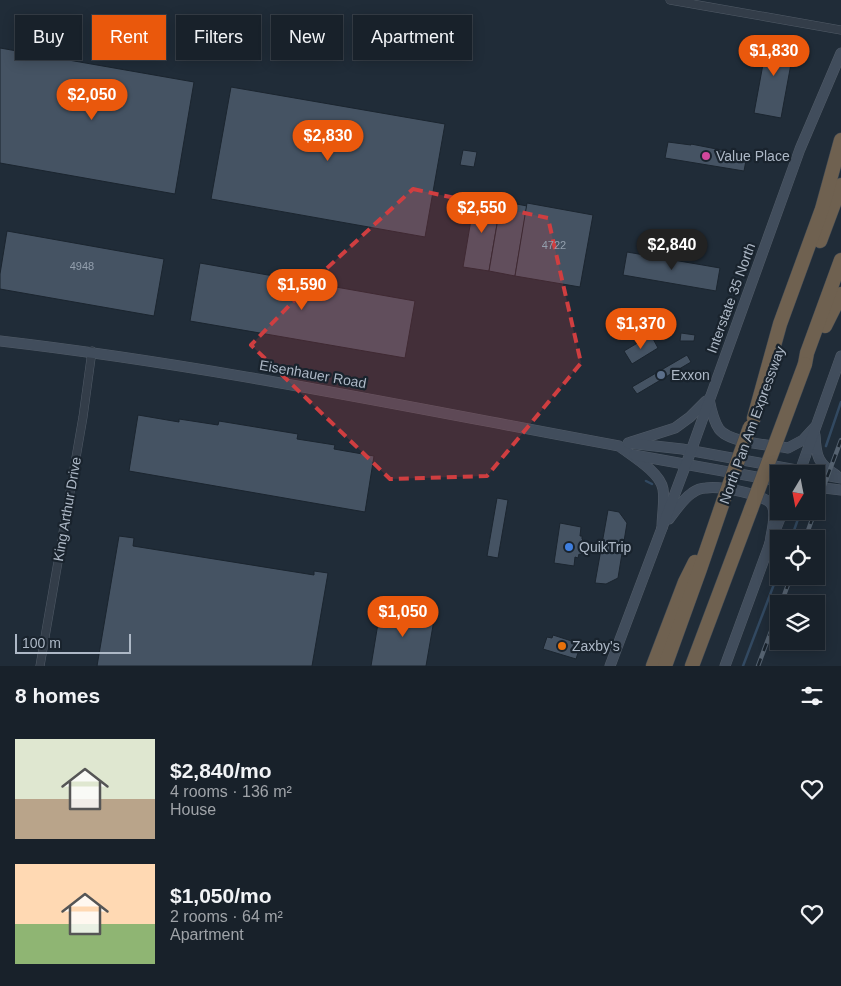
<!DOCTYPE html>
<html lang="en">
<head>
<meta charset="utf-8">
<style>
	:root { --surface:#18212a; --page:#252e36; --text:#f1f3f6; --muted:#9fa3a8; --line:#363e47; --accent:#ea580c }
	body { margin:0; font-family:Helvetica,sans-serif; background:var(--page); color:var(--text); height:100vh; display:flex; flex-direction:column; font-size:19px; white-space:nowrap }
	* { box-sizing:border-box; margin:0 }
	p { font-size:16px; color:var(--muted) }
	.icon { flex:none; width:28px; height:28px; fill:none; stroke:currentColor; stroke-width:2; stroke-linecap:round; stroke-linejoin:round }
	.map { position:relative; height:666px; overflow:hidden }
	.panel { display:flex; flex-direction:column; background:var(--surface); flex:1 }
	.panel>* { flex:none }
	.guide { position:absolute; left:15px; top:15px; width:500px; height:45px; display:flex; gap:10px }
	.needle { width:32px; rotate:190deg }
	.buttons { position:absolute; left:770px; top:465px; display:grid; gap:10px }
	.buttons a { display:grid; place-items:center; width:55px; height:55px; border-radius:0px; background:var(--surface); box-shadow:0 2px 12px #0003,0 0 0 1px var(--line); font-size:25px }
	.scale { position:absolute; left:15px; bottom:12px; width:116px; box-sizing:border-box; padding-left:5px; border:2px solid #adb8c6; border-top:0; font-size:14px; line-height:18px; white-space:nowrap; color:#adb8c6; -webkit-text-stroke:4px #19232d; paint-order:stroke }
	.price { position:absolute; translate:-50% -42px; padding:0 11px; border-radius:18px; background:var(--accent); color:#fff; font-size:16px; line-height:32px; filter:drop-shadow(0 1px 2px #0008) }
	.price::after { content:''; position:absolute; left:50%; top:30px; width:15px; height:11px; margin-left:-8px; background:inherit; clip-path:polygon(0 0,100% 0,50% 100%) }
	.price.selected { background:#222; color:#fff }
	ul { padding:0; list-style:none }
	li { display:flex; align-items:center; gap:15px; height:125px; padding:0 15px }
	li span { display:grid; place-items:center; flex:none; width:140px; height:100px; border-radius:0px; color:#555 }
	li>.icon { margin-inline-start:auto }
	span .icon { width:60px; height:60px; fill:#fffc; stroke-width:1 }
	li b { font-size:21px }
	h2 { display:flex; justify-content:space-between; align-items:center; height:60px; padding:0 15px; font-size:21px }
	.tag { padding:0 18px; border-radius:0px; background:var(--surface); box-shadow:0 2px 12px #0003,0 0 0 1px var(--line); font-size:18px; line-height:45px }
	.tag.selected { background:var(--accent); color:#fff }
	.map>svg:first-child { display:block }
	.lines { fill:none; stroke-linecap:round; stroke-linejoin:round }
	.stream { stroke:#324961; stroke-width:2.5 }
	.building { fill:#455363; stroke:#1b252f }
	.minor-casing { stroke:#515b67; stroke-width:9 }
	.secondary-casing { stroke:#515b67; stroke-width:11 }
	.motorway-casing { stroke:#3e4853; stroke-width:15 }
	.minor { stroke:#333d49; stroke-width:8 }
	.secondary { stroke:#414d5c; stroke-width:10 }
	.motorway { stroke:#6f6150; stroke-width:14 }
	.rail-casing { stroke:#556270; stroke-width:4.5 }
	.rail { stroke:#19232d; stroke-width:2.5; stroke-dasharray:8; stroke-linecap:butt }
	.motorway-bridge-casing { stroke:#3e4853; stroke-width:15; stroke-linecap:butt }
	.motorway-bridge { stroke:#6f6150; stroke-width:14 }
	.marked { fill:#d03e40; fill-opacity:0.2; stroke:#d03e40; stroke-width:4; stroke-dasharray:10 6; stroke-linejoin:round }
	.hotel-dot { fill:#d1479c; stroke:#19232d; stroke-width:2 }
	.service-dot { fill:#5c6f8a; stroke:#19232d; stroke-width:2 }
	.shop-dot { fill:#3f7fe0; stroke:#19232d; stroke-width:2 }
	.food-dot { fill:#e8710a; stroke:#19232d; stroke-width:2 }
	.labels { text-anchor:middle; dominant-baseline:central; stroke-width:4.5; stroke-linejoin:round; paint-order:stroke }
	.number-label { font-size:11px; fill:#939fad }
	.poi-label { font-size:14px; fill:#adb8c6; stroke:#19232d; text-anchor:start }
	.street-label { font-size:14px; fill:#adb8c6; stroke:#19232d }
</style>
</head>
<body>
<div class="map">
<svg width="841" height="666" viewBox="0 0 841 666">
	<rect width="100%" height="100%" fill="#202c38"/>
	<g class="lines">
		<g class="stream">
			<path d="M 826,446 L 841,402"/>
			<path d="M 646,481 L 652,484"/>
			<path d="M 791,539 L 798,519 L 802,514"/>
			<path d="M 743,666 L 779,571"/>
		</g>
	</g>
	<g class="building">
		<path d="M 768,37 L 795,42 L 781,118 L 754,113 Z"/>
		<path d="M 0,48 L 194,82 L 175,194 L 0,163 Z"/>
		<path d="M 231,87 L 445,124 L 425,237 L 211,199 Z"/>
		<path d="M 668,142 L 691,145 L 691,144 L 747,155 L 744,171 L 665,158 Z"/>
		<path d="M 463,150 L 477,152 L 474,167 L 460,165 Z"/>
		<path d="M 475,196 L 501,201 L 489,271 L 463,267 Z"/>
		<path d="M 501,201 L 527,206 L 515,276 L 489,271 Z"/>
		<path d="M 527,203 L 593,215 L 580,287 L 515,276 Z"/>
		<path d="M 7,231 L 164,259 L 154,316 L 0,289 L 0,274 Z"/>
		<path d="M 627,252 L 720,268 L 716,291 L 623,275 Z"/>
		<path d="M 200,263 L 415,301 L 405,358 L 190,321 Z"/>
		<path d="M 681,333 L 695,335 L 694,341 L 680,341 Z"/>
		<path d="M 651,335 L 658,348 L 632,364 L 624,351 Z"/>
		<path d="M 687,355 L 691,362 L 637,394 L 632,387 Z"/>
		<path d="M 138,415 L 179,422 L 179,419 L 218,425 L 219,421 L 298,434 L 297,439 L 335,445 L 334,449 L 374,456 L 365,512 L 129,471 Z"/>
		<path d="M 497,498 L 508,500 L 498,558 L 487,556 Z"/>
		<path d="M 608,510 L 619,512 L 627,523 L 618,578 L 606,584 L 595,583 Z"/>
		<path d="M 560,523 L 581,527 L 580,536 L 582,536 L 582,539 L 583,540 L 581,555 L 579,554 L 578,558 L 575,557 L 574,566 L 554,563 Z"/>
		<path d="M 119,536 L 134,538 L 133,546 L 314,575 L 314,571 L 328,573 L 312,666 L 97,666 Z"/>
		<path d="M 381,605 L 435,614 L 426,666 L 371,666 Z"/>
		<path d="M 553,635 L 581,644 L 576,659 L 543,649 L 547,637 L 552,638 Z"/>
	</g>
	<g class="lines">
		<g class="minor-casing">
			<g id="minor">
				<path d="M 670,0 L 841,30"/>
				<path d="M 40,666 L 83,417 L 92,351"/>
			</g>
		</g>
		<g class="secondary-casing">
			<g id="secondary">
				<path d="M 0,341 C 208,365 413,408 619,446 C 632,456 660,472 663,489 C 665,501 662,515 662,528"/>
				<path d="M 709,399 C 711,409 713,420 719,429 C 729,443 771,445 788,448 L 803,440 L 815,427"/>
				<path d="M 815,435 C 816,456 818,464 836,475"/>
				<path d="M 631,442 L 675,428 L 690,417 L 706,401"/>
				<path d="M 628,443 L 682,449 L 841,478"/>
				<path d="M 634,455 L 779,481"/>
				<path d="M 799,474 L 841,356"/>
				<path d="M 816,487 L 841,490"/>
				<path d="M 669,519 C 676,510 683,499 692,493 C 696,490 702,488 706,488 C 720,486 765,494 772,505 C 777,515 771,533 770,543"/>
				<path d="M 610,666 L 691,451 L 800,149 L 841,53"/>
				<path d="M 725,666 L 770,543 L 783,511"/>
			</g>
		</g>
		<g class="motorway-casing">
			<g id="motorway">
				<path d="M 820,241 L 841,185"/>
				<path d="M 825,326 L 841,294"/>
				<path d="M 805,364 L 807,353 L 841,260"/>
				<path d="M 754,418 L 780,324 L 822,209 L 841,140"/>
				<path d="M 653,666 L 685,582 L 695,562"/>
				<path d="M 665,666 L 700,569 L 723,502"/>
				<path d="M 692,666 L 751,509"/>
			</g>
		</g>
		<use href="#minor" class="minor"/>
		<use href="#secondary" class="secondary"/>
		<use href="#motorway" class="motorway"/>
		<g class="rail-casing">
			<g id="rail">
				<path d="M 816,507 L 841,440"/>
				<path d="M 805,539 L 815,511"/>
				<path d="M 781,604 L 791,576"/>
				<path d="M 758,666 L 779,610"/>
			</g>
		</g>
		<use href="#rail" class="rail"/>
		<g class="motorway-bridge-casing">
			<g id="motorway-bridge">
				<path d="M 723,502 L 750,427"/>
				<path d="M 751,509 L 805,364"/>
			</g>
		</g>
		<use href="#motorway-bridge" class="motorway-bridge"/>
	</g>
	<path class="marked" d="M 413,189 L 548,218 L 581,363 L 487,476 L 390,479 L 251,345 L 313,281 Z"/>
	<circle class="hotel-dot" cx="706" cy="156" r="5"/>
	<circle class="service-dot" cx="661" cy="375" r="5"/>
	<circle class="shop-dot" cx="569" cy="547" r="5"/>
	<circle class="food-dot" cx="562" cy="646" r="5"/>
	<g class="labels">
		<g class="number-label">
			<text x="554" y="245">4722</text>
			<text x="82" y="266">4948</text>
		</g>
		<g class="poi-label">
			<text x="716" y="156">Value Place</text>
			<text x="671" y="375">Exxon</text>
			<text x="579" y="547">QuikTrip</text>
			<text x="572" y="646">Zaxby's</text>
		</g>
		<g class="street-label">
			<text transform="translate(731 298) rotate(-70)">Interstate 35 North</text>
			<text transform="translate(313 374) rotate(10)">Eisenhauer Road</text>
			<text transform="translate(752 425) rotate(-70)">North Pan Am Expressway</text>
			<text transform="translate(67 509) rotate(-80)">King Arthur Drive</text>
		</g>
	</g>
</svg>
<div class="buttons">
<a><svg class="needle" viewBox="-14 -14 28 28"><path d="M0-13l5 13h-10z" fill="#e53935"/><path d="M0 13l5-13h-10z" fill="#9fa3a8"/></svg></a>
<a><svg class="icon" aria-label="locate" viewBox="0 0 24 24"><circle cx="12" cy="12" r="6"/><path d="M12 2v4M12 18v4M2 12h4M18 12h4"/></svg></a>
<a><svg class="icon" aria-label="layers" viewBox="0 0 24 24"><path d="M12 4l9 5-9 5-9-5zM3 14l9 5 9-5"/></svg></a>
</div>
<div class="scale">100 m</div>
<b class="price" style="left:774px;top:77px">$1,830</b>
<b class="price" style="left:92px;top:121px">$2,050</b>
<b class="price" style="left:328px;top:162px">$2,830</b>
<b class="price" style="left:482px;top:234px">$2,550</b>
<b class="price selected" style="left:672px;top:271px">$2,840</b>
<b class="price" style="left:302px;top:311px">$1,590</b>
<b class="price" style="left:641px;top:350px">$1,370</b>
<b class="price" style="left:403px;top:638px">$1,050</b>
<div class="guide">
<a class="tag">Buy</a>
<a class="tag selected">Rent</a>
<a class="tag">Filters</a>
<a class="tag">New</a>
<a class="tag">Apartment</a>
</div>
</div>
<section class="panel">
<h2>8 homes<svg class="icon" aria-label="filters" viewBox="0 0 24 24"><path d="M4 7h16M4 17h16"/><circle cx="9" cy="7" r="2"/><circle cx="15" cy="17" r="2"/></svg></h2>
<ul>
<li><span style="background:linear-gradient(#dfe7d0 60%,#b9a48a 0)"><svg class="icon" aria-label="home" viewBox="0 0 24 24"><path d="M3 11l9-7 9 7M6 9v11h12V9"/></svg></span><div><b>$2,840/mo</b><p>4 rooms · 136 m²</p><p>House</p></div><svg class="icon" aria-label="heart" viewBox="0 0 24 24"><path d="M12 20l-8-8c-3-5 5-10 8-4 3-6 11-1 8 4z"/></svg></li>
<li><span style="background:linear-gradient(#ffd9b3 60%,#8fb573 0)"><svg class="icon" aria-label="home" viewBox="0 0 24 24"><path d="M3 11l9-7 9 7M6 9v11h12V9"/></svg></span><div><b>$1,050/mo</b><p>2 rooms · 64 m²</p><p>Apartment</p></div><svg class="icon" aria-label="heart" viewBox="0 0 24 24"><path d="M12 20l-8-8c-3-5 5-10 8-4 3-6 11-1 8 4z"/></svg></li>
</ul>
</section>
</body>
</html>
